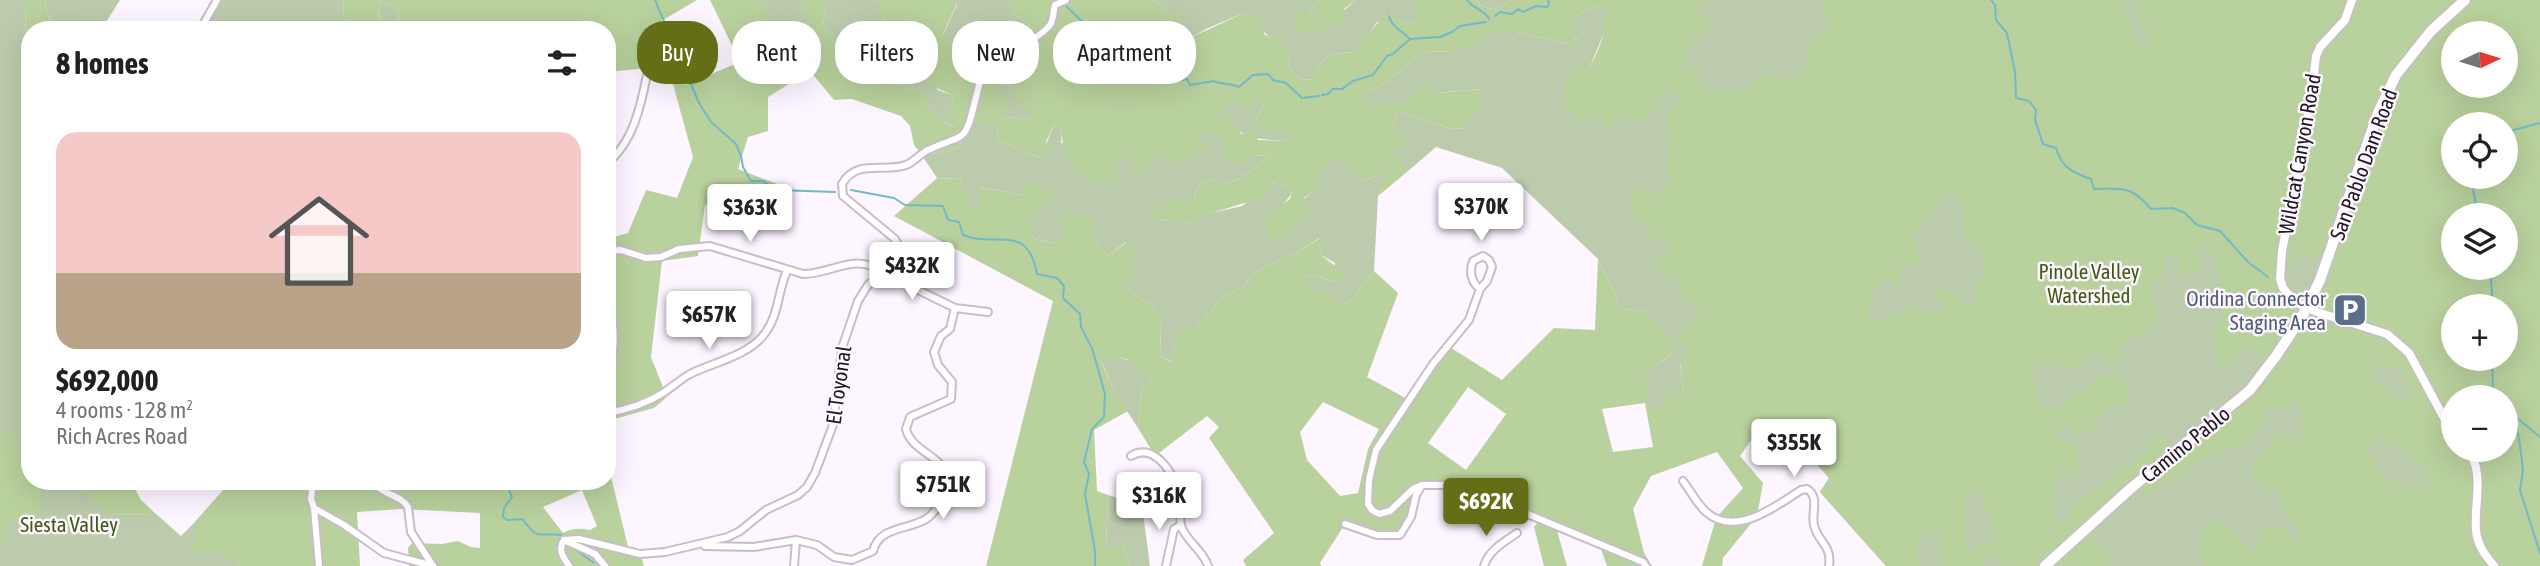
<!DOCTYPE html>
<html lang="en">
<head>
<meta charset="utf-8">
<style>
	:root { --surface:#fff; --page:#f6f6f6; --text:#202124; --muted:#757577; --line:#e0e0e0; --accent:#636e16 }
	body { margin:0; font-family:"Asap Condensed",sans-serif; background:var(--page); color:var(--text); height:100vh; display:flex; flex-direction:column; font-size:26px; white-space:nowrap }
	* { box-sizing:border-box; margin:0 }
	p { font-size:23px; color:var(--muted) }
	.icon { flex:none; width:38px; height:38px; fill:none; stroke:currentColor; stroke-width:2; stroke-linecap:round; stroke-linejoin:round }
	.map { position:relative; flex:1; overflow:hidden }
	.details { position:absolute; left:21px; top:21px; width:595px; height:469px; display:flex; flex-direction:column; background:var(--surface); border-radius:28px; box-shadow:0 7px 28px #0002 }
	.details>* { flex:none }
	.hud { position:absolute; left:637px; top:21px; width:665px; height:63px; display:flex; gap:14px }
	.needle { width:46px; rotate:86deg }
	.tools { position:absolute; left:2441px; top:21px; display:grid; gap:14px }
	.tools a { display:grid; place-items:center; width:77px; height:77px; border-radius:50%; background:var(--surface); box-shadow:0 7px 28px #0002; font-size:35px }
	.price { position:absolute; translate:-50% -60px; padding:0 16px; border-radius:7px; background:#fff; color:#222; font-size:23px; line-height:46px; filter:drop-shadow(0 2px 4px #0008) }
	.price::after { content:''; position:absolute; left:50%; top:42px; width:21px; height:16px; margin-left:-10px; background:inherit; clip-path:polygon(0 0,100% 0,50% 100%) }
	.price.selected { background:var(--accent); color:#fff }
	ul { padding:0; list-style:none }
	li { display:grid; align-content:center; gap:14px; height:371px; padding:0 35px }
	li+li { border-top:2px solid var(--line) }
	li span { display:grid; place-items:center; height:217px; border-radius:21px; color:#555 }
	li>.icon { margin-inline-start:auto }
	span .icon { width:126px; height:126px; fill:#fffc; stroke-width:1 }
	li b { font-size:30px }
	h2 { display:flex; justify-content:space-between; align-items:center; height:84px; padding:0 35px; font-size:30px }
	.chip { padding:0 24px; border-radius:28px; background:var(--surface); box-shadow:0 7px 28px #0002; font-size:24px; line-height:63px }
	.chip.selected { background:var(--accent); color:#fff }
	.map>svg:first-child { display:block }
	.green { fill:#bccbac; fill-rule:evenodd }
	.forest { fill:#b9d19d; fill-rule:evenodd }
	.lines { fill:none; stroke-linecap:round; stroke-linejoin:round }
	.stream { stroke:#72bac7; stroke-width:2 }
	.minor-casing { stroke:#c9bdcb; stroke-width:10 }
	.tertiary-casing { stroke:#c9bdcb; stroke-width:11 }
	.primary-casing { stroke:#c9bdcb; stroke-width:13 }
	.minor { stroke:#fff; stroke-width:6 }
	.tertiary { stroke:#fff; stroke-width:8 }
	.primary { stroke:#fff; stroke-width:10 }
	.labels { text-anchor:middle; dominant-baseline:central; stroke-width:5; stroke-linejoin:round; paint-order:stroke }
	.street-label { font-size:21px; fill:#1e191e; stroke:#fdf5ff }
	.park-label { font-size:21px; fill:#405c11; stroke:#fdf5ff }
	.service-label { font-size:21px; fill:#4e5e75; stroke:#fdf5ff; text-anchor:end }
</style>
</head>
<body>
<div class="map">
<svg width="2540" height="566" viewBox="0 0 2540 566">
	<rect width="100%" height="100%" fill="#fdf5ff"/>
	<g class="green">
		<path d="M 0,0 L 25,0 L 27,78 L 30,78 L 30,481 L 96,481 L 111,515 L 156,514 L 181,536 L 193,524 L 216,552 L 231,557 L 239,566 L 0,566 Z"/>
		<path d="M 45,0 L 120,0 L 101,30 L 57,30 L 49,18 Z"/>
		<path d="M 213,0 L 343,0 L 344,19 L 349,30 L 200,30 L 215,1 Z"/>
		<path d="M 379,0 L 399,10 L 398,30 L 380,30 Z"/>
		<path d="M 756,0 L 802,0 L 811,22 L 788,28 L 775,26 L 764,4 Z"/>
		<path d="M 821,0 L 873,0 L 878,2 L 888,29 L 900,47 L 910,57 L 923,65 L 938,90 L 952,95 L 955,127 C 937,120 929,110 924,91 L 905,88 L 835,43 L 823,25 L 826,7 Z"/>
		<path d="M 955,0 L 1010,0 L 1010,13 L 1022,19 L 1033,28 L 992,47 L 980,63 L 977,58 L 943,35 L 957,4 Z"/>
		<path d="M 1154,0 L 1318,0 L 1309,13 L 1308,30 L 1328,24 L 1356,0 L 1416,0 L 1420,21 L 1403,23 L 1377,22 L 1365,41 L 1355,52 C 1327,53 1325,54 1313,79 L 1302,80 L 1290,69 L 1289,55 L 1244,13 L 1208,28 L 1194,36 L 1183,33 L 1168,11 Z"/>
		<path d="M 1478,0 L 1513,0 L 1495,10 L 1480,5 Z"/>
		<path d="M 1686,0 L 2540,0 L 2540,566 L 1886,566 L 1820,492 L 1829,478 L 1791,435 L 1783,448 L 1762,424 L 1680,362 L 1683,390 L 1670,406 L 1654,411 L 1645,403 L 1644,379 L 1658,364 L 1671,355 L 1665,349 L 1662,333 L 1647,311 L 1618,309 L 1617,298 L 1598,259 L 1502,168 L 1436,147 L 1408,171 L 1390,151 L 1392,124 L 1399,111 L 1451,129 L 1465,128 L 1465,119 L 1480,89 L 1436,93 L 1403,105 L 1369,111 L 1362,94 L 1381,86 L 1423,52 L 1455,51 L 1485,32 L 1517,32 L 1567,44 L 1577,40 L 1569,29 L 1576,17 L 1592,6 L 1606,7 L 1607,25 L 1590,67 ZM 2454,33 L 2506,33 L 2506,86 L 2454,86 ZM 2454,124 L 2506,124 L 2506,177 L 2454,177 ZM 2454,215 L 2506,215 L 2506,268 L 2454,268 ZM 2454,306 L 2506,306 L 2506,359 L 2454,359 ZM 2454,397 L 2506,397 L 2506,450 L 2454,450 Z"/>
		<path d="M 1010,82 L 1035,114 L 1024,119 L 996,116 L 994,93 Z"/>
		<path d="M 1257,95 L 1264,105 L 1256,119 L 1293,132 L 1288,141 C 1251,140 1245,136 1214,116 L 1233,102 Z"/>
		<path d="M 983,122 L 997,123 L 998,140 L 1041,158 L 1054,124 L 1062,131 L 1061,143 L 1121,155 L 1132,162 L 1150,164 L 1162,151 L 1173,164 L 1210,146 L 1194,136 L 1210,130 L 1254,155 L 1270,156 L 1242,177 L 1221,187 L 1211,178 L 1196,188 L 1194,204 L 1160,221 L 1173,218 L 1188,224 L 1203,215 L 1242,206 L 1271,183 L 1294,187 C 1289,203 1276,208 1265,222 L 1269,240 L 1293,223 L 1304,199 L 1316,189 C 1320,172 1326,165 1340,156 L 1360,180 L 1373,178 L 1388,169 L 1378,196 L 1374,271 L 1350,301 L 1337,305 L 1311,291 L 1302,278 L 1313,275 L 1334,282 L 1335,263 L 1321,255 L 1319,238 L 1297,253 L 1255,271 L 1243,287 L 1222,298 L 1195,329 L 1174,344 L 1172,362 L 1160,356 L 1161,320 L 1155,309 L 1123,285 L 1126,242 L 1108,256 L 1092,237 L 1056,243 L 1033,239 L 1021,195 L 981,187 L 981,205 L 971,210 L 960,179 L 937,178 L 921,154 L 943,153 L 958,148 L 970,123 Z"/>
		<path d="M 1114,356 L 1135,362 L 1152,379 L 1141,391 L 1138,428 L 1114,391 L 1101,360 Z"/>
		<path d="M 1108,495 L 1142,505 L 1150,566 L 1130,566 L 1123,546 L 1106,549 Z"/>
	</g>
	<g class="forest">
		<path d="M 25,0 L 45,0 L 49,18 L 57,30 L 30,30 L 30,78 L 27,79 Z"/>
		<path d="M 343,0 L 697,0 L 651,27 L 685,85 L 740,62 L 710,0 L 756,0 L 764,3 L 775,25 L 788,28 L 810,22 L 802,0 L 821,0 L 826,7 L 823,25 L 835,43 L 855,38 L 883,62 L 883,74 L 905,88 L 925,91 C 929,109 936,119 954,127 L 952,95 L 926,83 L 923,65 C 908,56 897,45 889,29 C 883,20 882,6 873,0 L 955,0 L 957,3 L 943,34 L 955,42 L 966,38 L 978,44 L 977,57 L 980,62 L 991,47 L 1033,28 L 1022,19 L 1010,13 L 1010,0 L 1154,0 L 1168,11 L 1180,15 L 1183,33 L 1194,36 L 1244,13 L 1259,16 L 1265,35 L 1281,39 L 1289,55 L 1290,69 L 1302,80 L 1313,79 C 1325,54 1327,53 1355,52 C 1370,36 1373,24 1391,11 L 1403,23 L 1419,21 L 1416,0 L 1478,0 L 1480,5 L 1495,10 L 1513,0 L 1707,0 L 1692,11 L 1709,21 L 1707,32 L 1694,40 L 1683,64 L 1698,69 L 1699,88 C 1729,89 1736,97 1761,76 L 1787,78 L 1805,76 C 1804,54 1814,37 1830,21 L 1823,9 L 1825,0 L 2124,0 L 2137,47 L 2144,46 L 2151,31 L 2135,18 L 2144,10 L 2136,0 L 2540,0 L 2540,566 L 2206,566 L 2196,551 L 2206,522 L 2215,520 L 2239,535 L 2255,555 L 2258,530 L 2280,525 L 2297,545 L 2298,527 L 2283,512 L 2280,492 L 2262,486 L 2250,477 C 2257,455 2263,446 2283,434 L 2304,444 L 2300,402 L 2266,411 C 2261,426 2255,439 2240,446 C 2232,450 2221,449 2212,453 L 2148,494 L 2130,489 L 2091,524 L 2099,550 L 2115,558 L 2109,566 L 2002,565 L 1995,552 L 1984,563 L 1984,566 L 1948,566 L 1938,562 L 1939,534 L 1925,530 C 1917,542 1913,552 1920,566 L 1886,566 L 1820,492 L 1829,478 L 1791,435 L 1783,448 L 1762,425 L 1740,456 L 1763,483 L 1757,516 L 1723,558 L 1722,566 L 1702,566 L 1716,518 L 1743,488 L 1717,452 L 1651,476 L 1633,509 L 1644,553 L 1652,566 L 1607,566 L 1599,544 L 1556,527 L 1567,566 L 1544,566 L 1534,527 L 1540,520 L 1443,485 L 1422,486 L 1411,517 L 1400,535 L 1377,535 L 1345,524 L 1320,563 L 1321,566 L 1246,566 L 1243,560 L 1274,533 L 1209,438 L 1219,427 L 1207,416 L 1155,456 L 1138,428 L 1141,391 L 1152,379 C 1136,363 1124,351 1101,361 L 1114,391 L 1128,411 L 1094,430 L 1097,491 L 1108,495 L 1106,548 L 1123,546 L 1130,566 L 986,566 L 1053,301 L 894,216 L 937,178 L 960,179 L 971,209 L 981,205 L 980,187 L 1021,195 L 1024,181 L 1037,183 L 1055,196 L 1042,212 L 1028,217 L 1033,239 L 1056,243 L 1066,240 L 1059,221 L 1075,213 L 1094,219 L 1092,237 L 1108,256 L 1127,242 L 1137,254 L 1129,280 L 1123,285 L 1155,309 L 1161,320 L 1160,356 L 1171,362 L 1174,344 L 1181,329 L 1195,329 L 1222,298 L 1243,287 L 1255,271 L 1297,253 L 1320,238 L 1321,255 L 1347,275 L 1334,282 L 1313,275 L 1303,278 L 1311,291 L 1326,290 L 1337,305 L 1350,301 L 1374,271 L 1398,293 L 1367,377 L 1409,400 L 1448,346 L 1502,380 L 1554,328 L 1595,330 L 1598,259 L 1617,298 L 1619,309 L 1647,311 L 1674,346 L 1672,354 L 1658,364 L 1644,379 L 1650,393 L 1645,403 L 1654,411 L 1669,406 L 1659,399 L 1683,390 L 1680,360 L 1689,346 L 1676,337 L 1701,312 L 1684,297 L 1678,278 L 1659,273 L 1659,261 L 1670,257 L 1663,241 L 1653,240 L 1645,224 L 1634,216 L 1632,188 L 1640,188 L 1653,196 L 1671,182 L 1668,171 L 1670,142 L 1663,134 L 1670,113 L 1682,97 L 1664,87 L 1658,108 L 1639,123 L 1618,112 L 1608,131 L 1595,116 L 1579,119 L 1566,106 L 1564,85 L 1575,71 L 1590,67 C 1600,48 1608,28 1605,7 L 1592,6 L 1576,17 L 1570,29 L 1577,41 L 1567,44 L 1517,32 L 1485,32 L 1478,45 L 1455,51 L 1423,52 L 1381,86 L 1363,94 L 1369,110 L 1388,100 L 1403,105 L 1423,86 L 1437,93 L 1480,89 L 1479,113 L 1465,119 L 1465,128 L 1451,129 L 1399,111 L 1392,124 L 1407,144 L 1391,151 L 1408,171 L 1378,196 L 1387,170 L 1373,178 L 1360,180 L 1340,157 C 1326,165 1320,173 1317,189 L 1304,198 L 1307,217 L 1294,223 L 1293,234 L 1268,240 L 1265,222 L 1275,209 L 1290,199 L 1293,187 L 1271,183 L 1267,195 C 1241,206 1212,210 1188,224 C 1170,217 1167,221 1149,220 L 1159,205 L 1178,200 L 1194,204 L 1196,188 L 1211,178 L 1221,187 L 1242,177 L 1270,156 L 1254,155 L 1245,162 L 1230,163 L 1222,148 L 1222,137 L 1210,130 L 1195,136 L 1211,146 L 1173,165 L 1162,152 L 1150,164 L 1134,172 L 1132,162 L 1121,155 L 1116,179 C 1111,180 1104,183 1099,183 C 1074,183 1061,152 1062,131 L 1054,124 L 1046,142 L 1050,152 L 1041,158 L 998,140 L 997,123 L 970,123 L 958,148 L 943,153 L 921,154 L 914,145 L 910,126 L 901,116 L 852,99 L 834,100 L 810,71 L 768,97 L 768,131 L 748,137 L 738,169 L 780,185 L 774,223 L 705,205 L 698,256 L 662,261 L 651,357 L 667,397 L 654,408 L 607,421 L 607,375 L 614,339 L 607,305 L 607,239 L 628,233 L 646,190 L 677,198 L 693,157 L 668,66 L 607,72 L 607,30 L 398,30 L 399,10 L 379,0 L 380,30 L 349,30 L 344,19 ZM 2454,33 L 2506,33 L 2506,77 L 2518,86 L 2506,84 L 2473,86 L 2471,89 L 2468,86 L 2454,86 ZM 1010,82 L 1016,99 L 1035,114 L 1024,119 L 998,116 L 1009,107 L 1007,99 L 995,93 ZM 1257,95 L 1264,105 L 1256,119 L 1271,131 L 1292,132 L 1288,141 L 1258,140 L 1254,131 L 1241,134 L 1231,117 L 1215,116 L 1233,102 L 1250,110 ZM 2454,124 L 2506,124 L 2506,177 L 2454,177 ZM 1948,190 L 1962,202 L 1965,219 L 1964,238 L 1984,246 L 1980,252 L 1987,274 L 1974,283 L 1976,298 L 1968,307 L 1940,285 L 1934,296 L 1947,304 L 1929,316 L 1918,307 L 1871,322 L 1865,308 L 1874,299 L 1871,291 L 1888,279 L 1901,287 L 1898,269 L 1920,261 L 1913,238 ZM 2454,215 L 2506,215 L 2506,268 L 2454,268 ZM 2193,247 L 2207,247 C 2220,262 2223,278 2214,296 L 2227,304 L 2212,334 L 2220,370 L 2229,365 L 2244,345 L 2255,359 L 2275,357 L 2212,423 L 2166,459 L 2167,436 L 2151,437 L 2151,449 L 2079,501 L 2064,523 L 2054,518 L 2053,490 L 2062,472 L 2077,475 L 2077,447 L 2054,437 L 2065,424 L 2078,435 L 2090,432 L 2110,406 L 2127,402 L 2130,386 L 2116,377 L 2096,373 L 2090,388 L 2075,394 L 2063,405 L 2044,410 C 2035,395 2029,382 2038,365 L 2077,368 L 2093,351 L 2116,366 L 2125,344 L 2159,321 C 2156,307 2150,295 2150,281 L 2163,283 L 2164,259 L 2177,253 L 2181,274 L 2189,277 L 2203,268 ZM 2308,254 L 2328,257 L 2307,308 L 2283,288 L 2280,268 L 2298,261 ZM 2454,306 L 2506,306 L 2506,359 L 2454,359 ZM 2378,365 L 2400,368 L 2412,394 L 2410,400 L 2391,398 L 2370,374 ZM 1468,387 L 1506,414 L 1466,470 L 1428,443 ZM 2454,397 L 2506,397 L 2506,450 L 2454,450 ZM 1323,402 L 1379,429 L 1368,449 L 1358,493 L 1340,496 L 1307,460 L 1300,432 ZM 1645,403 L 1653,447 L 1613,452 L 1602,409 ZM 2378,437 L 2389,446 L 2399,447 L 2428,470 L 2429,489 C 2389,483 2387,484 2367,449 ZM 1978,489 L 1999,537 L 1989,545 L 1976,544 L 1970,554 L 1962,531 L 1966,511 L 1962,498 Z"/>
		<path d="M 1318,0 L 1356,0 L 1344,9 L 1343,23 L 1328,24 L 1322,34 L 1308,30 L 1299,34 L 1292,17 L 1299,9 L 1309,13 Z"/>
		<path d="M 0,430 L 11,430 L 24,452 L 30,437 L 30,481 L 38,481 L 42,494 L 36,522 L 11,520 L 0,546 Z"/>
		<path d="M 607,460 L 629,551 L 640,554 L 644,566 L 409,566 L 408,548 L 412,543 L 442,544 L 458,541 L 471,547 L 480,548 L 480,513 L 401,509 L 357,512 L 360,566 L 239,566 C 225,552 212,552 192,553 L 198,532 L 193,524 L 231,481 L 607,481 ZM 582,490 L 597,526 L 590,530 C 579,528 572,528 563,533 L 543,507 Z"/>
		<path d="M 80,481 L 159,481 L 155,486 L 133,485 L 141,500 L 156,514 L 111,515 L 82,493 Z"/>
	</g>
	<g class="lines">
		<g class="stream">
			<path d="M 655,0 L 699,103 L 711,122 L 736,144 L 741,156 L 743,167 L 751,181 L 763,181 L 776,190 L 835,192"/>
			<path d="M 1467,0 C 1473,9 1484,9 1489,19"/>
			<path d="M 1991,0 L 1995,5 L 1996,20 L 2007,33 L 2015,72 L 2016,98 L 2029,101 L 2036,110 L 2035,120 L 2043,144 L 2056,148 C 2061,167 2073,173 2091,179 L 2094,189 C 2123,189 2131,185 2151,209 L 2173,208 L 2185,213 L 2197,225 L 2220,231 L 2248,262 L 2268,277"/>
			<path d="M 1066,6 L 1087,26 L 1108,36 L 1110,40 C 1120,43 1128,45 1136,53 C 1151,52 1161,76 1176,80 C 1180,81 1183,79 1187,79 L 1190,85 L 1214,81 C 1222,85 1230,83 1239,87 L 1253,75 L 1268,74 L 1273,80 L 1286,83 L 1302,98 L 1319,96"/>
			<path d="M 1389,16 C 1393,29 1402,30 1410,39"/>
			<path d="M 1495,16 L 1500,12 L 1512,14 L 1518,9 L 1523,12 L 1536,6 L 1547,7 L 1549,5 L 1548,0"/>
			<path d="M 1322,95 L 1328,94 L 1333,89 L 1342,89 L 1353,81 L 1373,75 L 1387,56 L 1393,54 L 1410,39 L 1440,37 L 1452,32 L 1460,26 L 1486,22"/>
			<path d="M 2506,132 L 2540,123"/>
			<path d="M 2475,177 L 2472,184 L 2478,215"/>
			<path d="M 851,190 L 894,198 L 905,205 L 943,206 L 948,220 L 959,222 L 963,235 C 996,249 1027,221 1037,274 L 1057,278 L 1064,286 L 1063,298 L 1080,314 L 1081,327 L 1092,348 L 1105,394 L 1104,417 L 1092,429 L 1084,462 L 1089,474 L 1085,494 L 1095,551 L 1095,566"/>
			<path d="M 2490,268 L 2493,306"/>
			<path d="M 2492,359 L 2493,388 L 2498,397"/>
			<path d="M 2506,408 L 2514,419 L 2519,438 L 2523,470 L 2520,490 L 2540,553"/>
			<path d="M 2511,413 L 2540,437"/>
			<path d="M 425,481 L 435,484 L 446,481"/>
			<path d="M 505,481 L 512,497 L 504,508 L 503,517 L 507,520 L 522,519 C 526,523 530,530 535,533 C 544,537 556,532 566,536"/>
			<path d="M 447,482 L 456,486 L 464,481"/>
			<path d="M 572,547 L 594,563"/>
		</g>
		<g class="minor-casing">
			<g id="minor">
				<path d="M 200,30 L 217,0"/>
				<path d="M 607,108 L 611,127 L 607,173"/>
				<path d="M 607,163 C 633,143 641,105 647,75"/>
				<path d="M 607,251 L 621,250 L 646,258 L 661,257 L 679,249 L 710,246 L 803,274 C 832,274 857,251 883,273"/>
				<path d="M 893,266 L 910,286 L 955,308 L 988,312"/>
				<path d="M 607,305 C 617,325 615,355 607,375"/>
				<path d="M 607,413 C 626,410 647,403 663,393 C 672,387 681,379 690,374 C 714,362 744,357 762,337 C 780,316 777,292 787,271"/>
				<path d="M 1131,456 C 1157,440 1179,481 1181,504 C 1181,511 1179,518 1181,526 C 1186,541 1203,550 1208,566"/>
				<path d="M 313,481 L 311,499 L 314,508 L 344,525 L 384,553 L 433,566"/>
				<path d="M 380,481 L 379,488 C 389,496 401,496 408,507 L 411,532 L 433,566"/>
				<path d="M 1683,481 C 1690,490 1697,504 1706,512 C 1736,538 1776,506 1801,490 L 1807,489 C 1820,497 1811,513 1814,525 C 1818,543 1832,544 1829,566"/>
				<path d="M 1422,485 L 1413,489 L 1390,511 L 1379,514 L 1372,510 L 1368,504 L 1369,480 L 1376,450 L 1433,364 L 1469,320 L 1480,289 L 1487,281 L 1492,267 L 1489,260 L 1483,256 L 1473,261 C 1469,271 1471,282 1480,289"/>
				<path d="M 314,508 L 319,566"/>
				<path d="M 1345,524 L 1377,535 L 1400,535 L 1411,517 L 1416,495 L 1422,485 L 1443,485 L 1501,503 L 1643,562 L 1646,566"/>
				<path d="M 564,540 L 579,539 L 640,554 L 665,552 L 728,537 L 740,531 L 766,510 L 798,495 L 807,487 L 815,473 L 833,425 L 842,348 L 858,301 L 868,285 L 898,262 L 902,252 L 895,239 L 843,196 L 842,184 C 857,158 884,173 906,165 C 914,162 920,154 928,150 C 964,133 965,145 975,101 C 978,90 980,75 988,66 C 1003,48 1034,45 1050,25 C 1054,19 1053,11 1055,5 L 1066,0"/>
				<path d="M 564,540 C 557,550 564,558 569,566"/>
				<path d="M 566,541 L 595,554 L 605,566"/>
				<path d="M 705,546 L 754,547 L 796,540 L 817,545 L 834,557 L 852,560 L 873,551 C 879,526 909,530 926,519 C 934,514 939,505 942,498 C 962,456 913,458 906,429 L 910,417 L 951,399 L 952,382 L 938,365 L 934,352 L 941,336 L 950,329 L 955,308"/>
				<path d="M 794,566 L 796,540"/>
				<path d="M 1166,566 L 1174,529 L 1181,525"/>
				<path d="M 1484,566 C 1489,550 1504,542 1517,533"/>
			</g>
		</g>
		<g class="tertiary-casing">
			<g id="tertiary">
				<path d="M 2352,0 L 2345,20 L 2320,47 L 2316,56 L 2311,101 L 2282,251 L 2280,279 L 2283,288 L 2295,302 L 2317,312 L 2387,334 L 2409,353 L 2444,418 L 2454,430"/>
				<path d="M 2468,450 C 2487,475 2471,511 2477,537 C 2480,549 2487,557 2494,566"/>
			</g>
		</g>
		<g class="primary-casing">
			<path id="primary" d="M 2045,566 L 2130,489 L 2250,390 L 2276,356 L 2303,315 L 2320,280 L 2378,113 L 2396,75 L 2431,31 L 2465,0"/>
		</g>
		<use href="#minor" class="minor"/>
		<use href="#tertiary" class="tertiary"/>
		<use href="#primary" class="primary"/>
	</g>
	<defs>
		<g id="parking-square" transform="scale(1.75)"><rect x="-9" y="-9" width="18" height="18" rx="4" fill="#5c6f8a" stroke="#fdf5ff"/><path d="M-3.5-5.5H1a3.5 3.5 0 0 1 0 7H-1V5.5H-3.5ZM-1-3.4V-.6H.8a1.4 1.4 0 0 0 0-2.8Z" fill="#fff"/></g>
	</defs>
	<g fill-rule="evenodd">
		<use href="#parking-square" x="2350" y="310"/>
	</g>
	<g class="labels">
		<g class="street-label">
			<text transform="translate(2299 154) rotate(-80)">Wildcat Canyon Road</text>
			<text transform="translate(2363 164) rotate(-70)">San Pablo Dam Road</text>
			<text transform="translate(838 385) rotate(-82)">El Toyonal</text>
			<text transform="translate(2185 444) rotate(-39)">Camino Pablo</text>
		</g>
		<g class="park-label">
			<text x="2089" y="271">Pinole Valley<tspan x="2089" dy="24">Watershed</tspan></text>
			<text x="69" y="524">Siesta Valley</text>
		</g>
		<g class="service-label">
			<text x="2326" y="298">Oridina Connector<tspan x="2326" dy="24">Staging Area</tspan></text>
		</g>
	</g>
</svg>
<div class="tools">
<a><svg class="needle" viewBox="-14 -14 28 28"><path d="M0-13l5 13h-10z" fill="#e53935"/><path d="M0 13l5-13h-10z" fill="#757577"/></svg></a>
<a><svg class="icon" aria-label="locate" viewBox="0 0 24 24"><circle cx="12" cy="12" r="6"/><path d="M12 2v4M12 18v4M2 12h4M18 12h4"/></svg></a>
<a><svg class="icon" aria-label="layers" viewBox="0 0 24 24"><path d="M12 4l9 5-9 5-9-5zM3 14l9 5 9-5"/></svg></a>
<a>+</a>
<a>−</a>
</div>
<b class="price" style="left:1481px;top:243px">$370K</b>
<b class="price" style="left:750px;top:244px">$363K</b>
<b class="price" style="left:912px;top:302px">$432K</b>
<b class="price" style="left:709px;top:351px">$657K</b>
<b class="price" style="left:1794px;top:479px">$355K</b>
<b class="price" style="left:943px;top:521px">$751K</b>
<b class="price" style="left:1159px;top:532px">$316K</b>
<b class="price selected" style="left:1486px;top:538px">$692K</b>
<div class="hud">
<a class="chip selected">Buy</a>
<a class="chip">Rent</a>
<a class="chip">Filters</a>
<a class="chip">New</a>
<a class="chip">Apartment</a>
</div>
<section class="details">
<h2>8 homes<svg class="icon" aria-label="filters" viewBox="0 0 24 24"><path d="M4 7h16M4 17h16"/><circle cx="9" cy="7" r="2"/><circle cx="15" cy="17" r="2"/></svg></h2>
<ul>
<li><span style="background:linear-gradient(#f6c9c9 65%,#b9a48a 0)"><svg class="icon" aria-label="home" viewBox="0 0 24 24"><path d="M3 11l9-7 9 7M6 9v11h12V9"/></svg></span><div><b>$692,000</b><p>4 rooms · 128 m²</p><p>Rich Acres Road</p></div></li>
</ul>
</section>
</div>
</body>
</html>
